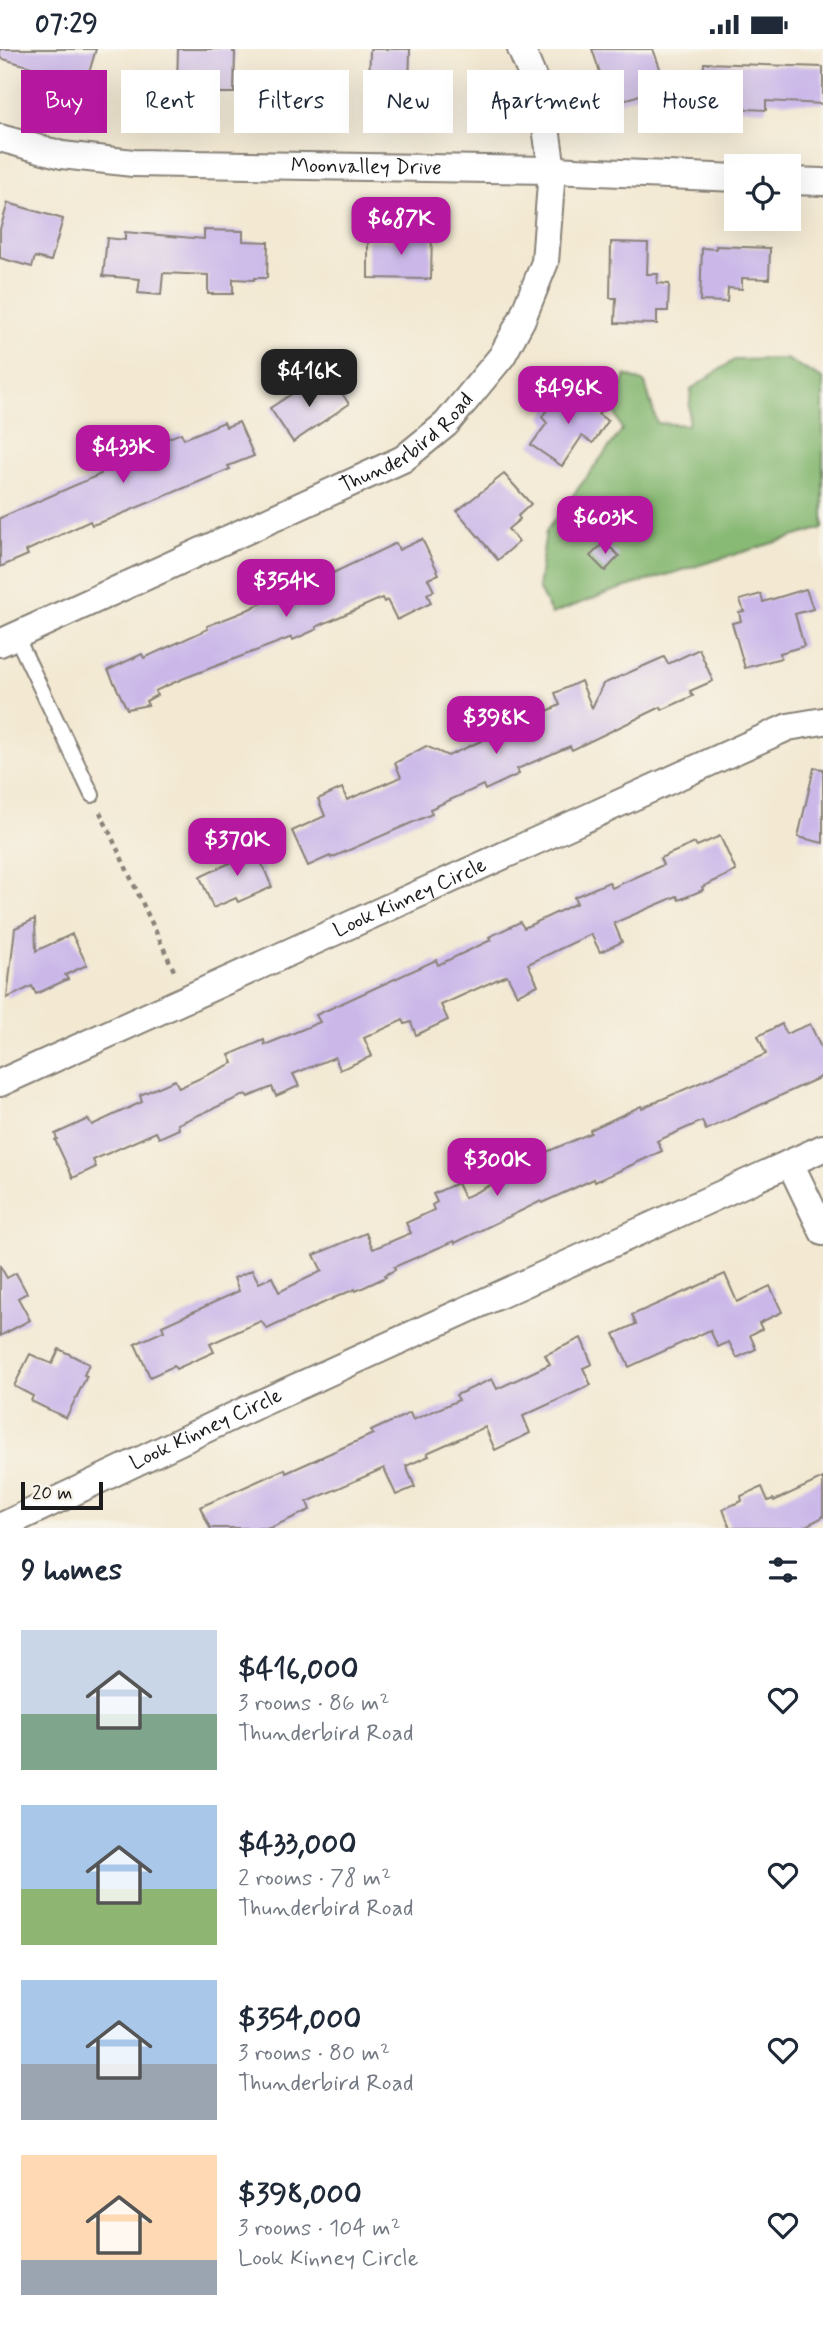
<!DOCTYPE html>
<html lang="en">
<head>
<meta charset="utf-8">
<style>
	:root { --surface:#fff; --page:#f2f2f3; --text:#1f2937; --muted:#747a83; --accent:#b5179e }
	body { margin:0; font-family:Mynerve,sans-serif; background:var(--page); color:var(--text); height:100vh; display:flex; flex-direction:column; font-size:26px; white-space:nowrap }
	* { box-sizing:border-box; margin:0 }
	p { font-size:23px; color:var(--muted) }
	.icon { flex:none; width:38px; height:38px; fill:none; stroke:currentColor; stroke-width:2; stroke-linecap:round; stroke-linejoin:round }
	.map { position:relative; height:1479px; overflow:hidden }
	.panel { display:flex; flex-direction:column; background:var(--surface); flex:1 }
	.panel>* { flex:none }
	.hud { position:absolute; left:21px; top:21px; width:782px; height:63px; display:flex; gap:14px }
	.fabs { position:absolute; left:724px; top:105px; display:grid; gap:14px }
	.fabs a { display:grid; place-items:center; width:77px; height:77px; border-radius:0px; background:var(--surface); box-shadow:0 7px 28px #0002; font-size:35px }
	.scale { position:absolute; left:21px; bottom:18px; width:82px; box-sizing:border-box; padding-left:7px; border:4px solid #1c1c1c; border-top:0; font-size:19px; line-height:24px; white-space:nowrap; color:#1c1c1c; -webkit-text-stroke:5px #f7f3e8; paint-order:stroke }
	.price { position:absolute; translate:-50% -60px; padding:0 16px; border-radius:14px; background:var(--accent); color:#fff; font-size:23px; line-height:46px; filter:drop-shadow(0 2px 4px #0008) }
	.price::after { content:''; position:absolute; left:50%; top:42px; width:21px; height:16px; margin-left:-10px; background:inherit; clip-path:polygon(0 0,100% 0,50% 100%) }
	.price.active { background:#222; color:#fff }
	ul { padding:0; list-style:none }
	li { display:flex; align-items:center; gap:21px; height:175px; padding:0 21px }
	li span { display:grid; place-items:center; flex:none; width:196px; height:140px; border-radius:0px; color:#555 }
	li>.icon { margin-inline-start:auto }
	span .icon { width:84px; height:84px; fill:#fffc; stroke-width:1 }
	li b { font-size:30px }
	h2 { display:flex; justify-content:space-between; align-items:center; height:84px; padding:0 21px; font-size:30px }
	.chip { padding:0 24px; border-radius:0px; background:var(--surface); box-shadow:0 7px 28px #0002; font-size:24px; line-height:63px }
	.chip.active { background:var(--accent); color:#fff }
	.status { display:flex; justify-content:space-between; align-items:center; height:49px; padding:0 35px; background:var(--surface); direction:ltr }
	.status svg { height:19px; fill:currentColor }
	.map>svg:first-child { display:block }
	.forest { fill:#88b974; stroke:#526a48; stroke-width:2 }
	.building { fill:#cbb8e9 }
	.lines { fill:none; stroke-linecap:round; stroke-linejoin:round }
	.service-casing { stroke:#888278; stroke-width:18 }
	.minor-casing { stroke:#888278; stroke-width:30 }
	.path { stroke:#888278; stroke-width:4.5; stroke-dasharray:5 5; stroke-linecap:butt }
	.service { stroke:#fff; stroke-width:14 }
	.minor { stroke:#fff; stroke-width:26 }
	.labels { text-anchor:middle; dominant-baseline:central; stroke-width:7; stroke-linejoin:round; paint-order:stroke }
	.street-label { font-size:21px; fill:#1c1c1c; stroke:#f7f3e8 }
</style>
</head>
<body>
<div class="status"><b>07:29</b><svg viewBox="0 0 49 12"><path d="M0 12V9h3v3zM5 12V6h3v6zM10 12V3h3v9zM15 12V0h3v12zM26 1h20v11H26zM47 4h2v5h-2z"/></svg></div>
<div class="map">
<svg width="823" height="1479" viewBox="0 0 823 1479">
	<rect width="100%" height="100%" fill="#f7f3e8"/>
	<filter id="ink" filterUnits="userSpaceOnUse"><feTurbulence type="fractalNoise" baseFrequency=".0143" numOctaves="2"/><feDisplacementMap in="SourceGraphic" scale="14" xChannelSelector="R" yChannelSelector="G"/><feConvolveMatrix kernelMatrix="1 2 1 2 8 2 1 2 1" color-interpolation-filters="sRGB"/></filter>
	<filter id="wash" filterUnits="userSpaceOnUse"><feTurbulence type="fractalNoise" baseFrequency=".00686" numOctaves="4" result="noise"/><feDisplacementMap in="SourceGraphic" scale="28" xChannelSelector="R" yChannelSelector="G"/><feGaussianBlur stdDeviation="1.57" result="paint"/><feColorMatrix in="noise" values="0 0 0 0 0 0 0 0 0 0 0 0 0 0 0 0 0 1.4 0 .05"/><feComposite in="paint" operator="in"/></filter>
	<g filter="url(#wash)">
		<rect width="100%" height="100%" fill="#f3e9d3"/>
		<path class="forest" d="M 786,310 L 823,330 L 823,479 L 610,543 L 552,565 L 538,539 L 546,482 L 622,381 L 614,361 L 626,326 L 645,334 L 657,374 L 688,376 L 691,340 L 734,311 Z"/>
		<g id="blocks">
			<g class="building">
				<path d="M 0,0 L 96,0 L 86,34 L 0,9 Z"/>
				<path d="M 178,0 L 233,0 L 233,3 L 235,3 L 234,44 L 209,44 L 209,37 L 177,36 Z"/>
				<path d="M 370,0 L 410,0 L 409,46 L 369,45 Z"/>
				<path d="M 592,0 L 653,0 L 661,22 L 643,29 L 648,43 L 611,56 Z"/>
				<path d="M 704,14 L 823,18 L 823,55 L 766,52 L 766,61 L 727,59 L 727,53 L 702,52 Z"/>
				<path d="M 8,154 L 63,170 L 51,212 L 35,208 L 32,218 L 0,209 L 0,180 Z"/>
				<path d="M 204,181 L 243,182 L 243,192 L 268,193 L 267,229 L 254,229 L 254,231 L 233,230 L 233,245 L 208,245 L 208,226 L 163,224 L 161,246 L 138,244 L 140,230 L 103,227 L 107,189 L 125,191 L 125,183 L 204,190 Z"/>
				<path d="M 393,183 L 432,184 L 431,230 L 368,229 L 368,191 L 393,192 Z"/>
				<path d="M 611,193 L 648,194 L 647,225 L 658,225 L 657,234 L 669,235 L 668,262 L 657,262 L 657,275 L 615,274 L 616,249 L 610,249 Z"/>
				<path d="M 716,197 L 770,199 L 769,230 L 742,229 L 742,240 L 728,239 L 727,253 L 700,252 L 702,199 L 716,200 Z"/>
				<path d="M 332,329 L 349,355 L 293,393 L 270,359 L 304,337 L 309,344 Z"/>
				<path d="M 564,336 L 601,362 L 598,365 L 608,372 L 593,394 L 582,387 L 562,417 L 531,396 L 547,374 L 542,368 Z"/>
				<path d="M 224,373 L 226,378 L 239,373 L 254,407 L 228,417 L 230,420 L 107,471 L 92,476 L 90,472 L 26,502 L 28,506 L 0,518 L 0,469 L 101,425 L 89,395 L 115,383 L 126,407 L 181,384 L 184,390 Z"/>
				<path d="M 504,425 L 531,455 L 518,467 L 520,470 L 508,480 L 519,493 L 498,511 L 457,462 Z"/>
				<path d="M 422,490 L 439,525 L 428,530 L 434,542 L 427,545 L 431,554 L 397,571 L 387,551 L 384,553 L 382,549 L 316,578 L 317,580 L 293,591 L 292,588 L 182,630 L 155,642 L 157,646 L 146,652 L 148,656 L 127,660 L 108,621 L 142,605 L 144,609 L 208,580 L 207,577 L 243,563 L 331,521 L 333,524 L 396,494 L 399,501 Z"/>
				<path d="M 605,493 L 619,507 L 605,522 L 590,507 Z"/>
				<path d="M 806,540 L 813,560 L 795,565 L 804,597 L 780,604 L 781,609 L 745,619 L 732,574 L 741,572 L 739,563 L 744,562 L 740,551 L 761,545 L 763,553 Z"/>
				<path d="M 699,600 L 713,632 L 690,642 L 693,647 L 662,661 L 661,658 L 572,701 L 570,697 L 517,720 L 519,725 L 485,741 L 483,736 L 430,760 L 432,765 L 331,809 L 330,807 L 308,817 L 292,782 L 325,767 L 318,750 L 342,739 L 347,751 L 401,728 L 395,714 L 426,697 L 448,707 L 490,688 L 485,679 L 508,669 L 519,670 L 521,675 L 560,656 L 555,644 L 581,632 L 592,659 L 603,635 L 664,608 L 668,615 Z"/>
				<path d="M 814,719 L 823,720 L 823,794 L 798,788 Z"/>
				<path d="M 720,787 L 736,822 L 702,838 L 703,841 L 679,851 L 677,847 L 614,874 L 622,893 L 600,903 L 591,885 L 528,915 L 538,936 L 517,946 L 507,926 L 441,956 L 448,971 L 416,986 L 411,973 L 405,975 L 403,971 L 364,989 L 372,1007 L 340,1021 L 335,1008 L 293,1025 L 299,1037 L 276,1047 L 272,1038 L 248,1048 L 246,1045 L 178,1075 L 179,1080 L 159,1089 L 156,1083 L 93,1111 L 96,1118 L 73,1129 L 55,1091 L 57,1090 L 55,1085 L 88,1070 L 92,1076 L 142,1053 L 140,1046 L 175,1031 L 179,1039 L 233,1014 L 229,1006 L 264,991 L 265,996 L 320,973 L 316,966 L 436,911 L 438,916 L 491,891 L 489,888 L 520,873 L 524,879 L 577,854 L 574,848 L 609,833 L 612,839 L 663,816 L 660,809 L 695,794 L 697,797 Z"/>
				<path d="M 253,794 L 272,838 L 238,853 L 236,849 L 213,859 L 200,828 L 234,812 L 231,804 Z"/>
				<path d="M 35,870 L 36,902 L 72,885 L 87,916 L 65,926 L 68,930 L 36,945 L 32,937 L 7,949 L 15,879 Z"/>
				<path d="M 782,975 L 786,985 L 810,975 L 823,1003 L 823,1027 L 706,1081 L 702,1072 L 657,1092 L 662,1102 L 595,1133 L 594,1130 L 542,1154 L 541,1152 L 455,1194 L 454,1192 L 394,1218 L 395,1221 L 385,1226 L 386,1228 L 356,1242 L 355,1240 L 334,1249 L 267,1280 L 261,1272 L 210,1295 L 214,1303 L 176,1320 L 174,1317 L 150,1328 L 135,1295 L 164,1282 L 162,1277 L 239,1242 L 234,1229 L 252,1221 L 259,1234 L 272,1228 L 279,1243 L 322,1222 L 314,1206 L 366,1184 L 373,1200 L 411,1184 L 406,1174 L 434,1161 L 432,1156 L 437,1153 L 433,1145 L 457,1134 L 464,1149 L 526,1119 L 523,1113 L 591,1084 L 590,1081 L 641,1057 L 642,1059 L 766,1005 L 758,987 Z"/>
				<path d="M 0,1217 L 7,1229 L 16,1224 L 27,1244 L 18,1249 L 30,1271 L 0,1287 Z"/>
				<path d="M 725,1225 L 737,1253 L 770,1237 L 782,1263 L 759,1274 L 762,1280 L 750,1286 L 756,1300 L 737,1309 L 729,1293 L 718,1298 L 710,1281 L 629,1318 L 614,1285 L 636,1275 L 632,1266 Z"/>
				<path d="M 581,1289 L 592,1315 L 583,1319 L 591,1336 L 523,1367 L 530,1384 L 518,1390 L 495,1401 L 485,1378 L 427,1404 L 429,1407 L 406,1417 L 415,1438 L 396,1446 L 384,1419 L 307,1453 L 310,1461 L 270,1479 L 210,1479 L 200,1458 L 285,1420 L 286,1424 L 373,1385 L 371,1382 L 410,1364 L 413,1371 L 459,1351 L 456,1346 L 492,1330 L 497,1340 L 550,1315 L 545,1306 Z"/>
				<path d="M 59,1300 L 89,1315 L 84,1326 L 87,1327 L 66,1369 L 31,1352 L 33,1347 L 14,1337 L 30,1305 L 52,1315 Z"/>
				<path d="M 823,1429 L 823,1468 L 802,1479 L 730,1479 L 723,1460 L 742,1452 L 741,1447 L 762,1438 L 768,1452 L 773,1450 L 774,1452 Z"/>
			</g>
		</g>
	</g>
	<g filter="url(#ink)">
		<use href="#blocks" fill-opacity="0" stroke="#888278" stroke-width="2"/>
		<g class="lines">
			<g class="service-casing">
				<path id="service" d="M 16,587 L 92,746"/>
			</g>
			<g class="minor-casing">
				<g id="minor">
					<path id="s1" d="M 0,89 L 62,106 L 133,114 L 552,121 L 737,129"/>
					<path d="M 789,132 L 823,133"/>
					<path id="s2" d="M 0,594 L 403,410 L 446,375 L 502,307 L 522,270 L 545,213 L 552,121 L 542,50 L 521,0"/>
					<path id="s3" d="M 0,1034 L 788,678 L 823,672"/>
					<path d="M 790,1114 L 823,1183"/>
					<path id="s4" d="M 0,1478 L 248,1360 L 823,1099"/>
				</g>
			</g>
			<path class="path" d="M 100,763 L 176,926"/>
			<use href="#service" class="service"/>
			<use href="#minor" class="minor"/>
		</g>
	</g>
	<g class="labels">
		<g class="street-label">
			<text stroke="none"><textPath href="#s1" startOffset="369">Moonvalley Drive</textPath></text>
			<text stroke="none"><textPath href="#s2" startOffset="455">Thunderbird Road</textPath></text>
			<text stroke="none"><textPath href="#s3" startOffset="450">Look Kinney Circle</textPath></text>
			<text stroke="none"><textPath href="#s4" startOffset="228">Look Kinney Circle</textPath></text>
		</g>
	</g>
</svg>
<div class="fabs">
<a><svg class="icon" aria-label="locate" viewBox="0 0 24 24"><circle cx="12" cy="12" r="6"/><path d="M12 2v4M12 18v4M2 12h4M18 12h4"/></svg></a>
</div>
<div class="scale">20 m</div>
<b class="price" style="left:401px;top:208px">$687K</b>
<b class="price active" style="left:309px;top:360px">$416K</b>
<b class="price" style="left:568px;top:377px">$496K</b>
<b class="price" style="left:123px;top:436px">$433K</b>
<b class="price" style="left:605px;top:507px">$603K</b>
<b class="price" style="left:286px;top:570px">$354K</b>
<b class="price" style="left:496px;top:707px">$398K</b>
<b class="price" style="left:237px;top:829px">$370K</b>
<b class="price" style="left:497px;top:1149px">$300K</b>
<div class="hud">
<a class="chip active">Buy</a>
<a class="chip">Rent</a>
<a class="chip">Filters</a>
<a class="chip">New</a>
<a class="chip">Apartment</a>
<a class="chip">House</a>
</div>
</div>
<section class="panel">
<h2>9 homes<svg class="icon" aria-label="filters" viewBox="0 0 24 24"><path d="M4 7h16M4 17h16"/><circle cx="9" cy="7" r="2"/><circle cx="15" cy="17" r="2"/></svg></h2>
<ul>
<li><span style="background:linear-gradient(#c9d6e8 60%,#7fa58c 0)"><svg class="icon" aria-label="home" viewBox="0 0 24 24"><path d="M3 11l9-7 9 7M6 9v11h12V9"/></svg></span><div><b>$416,000</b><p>3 rooms · 86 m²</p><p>Thunderbird Road</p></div><svg class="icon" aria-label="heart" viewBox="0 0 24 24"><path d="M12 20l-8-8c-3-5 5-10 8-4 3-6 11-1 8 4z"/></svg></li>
<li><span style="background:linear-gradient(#a9c7e8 60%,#8fb573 0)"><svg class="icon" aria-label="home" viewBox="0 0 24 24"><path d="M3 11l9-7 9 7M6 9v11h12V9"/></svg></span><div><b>$433,000</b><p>2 rooms · 78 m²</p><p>Thunderbird Road</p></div><svg class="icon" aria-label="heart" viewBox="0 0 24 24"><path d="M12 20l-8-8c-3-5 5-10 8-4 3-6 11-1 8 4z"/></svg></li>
<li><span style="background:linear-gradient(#a9c7e8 60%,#9aa5b1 0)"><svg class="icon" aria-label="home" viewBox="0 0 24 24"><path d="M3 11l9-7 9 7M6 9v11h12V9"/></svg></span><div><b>$354,000</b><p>3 rooms · 80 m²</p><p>Thunderbird Road</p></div><svg class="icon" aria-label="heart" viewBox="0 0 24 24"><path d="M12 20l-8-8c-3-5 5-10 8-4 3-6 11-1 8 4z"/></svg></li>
<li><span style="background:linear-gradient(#ffd9b3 75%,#9aa5b1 0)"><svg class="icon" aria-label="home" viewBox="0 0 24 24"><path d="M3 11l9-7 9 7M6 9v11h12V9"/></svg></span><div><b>$398,000</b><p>3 rooms · 104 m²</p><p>Look Kinney Circle</p></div><svg class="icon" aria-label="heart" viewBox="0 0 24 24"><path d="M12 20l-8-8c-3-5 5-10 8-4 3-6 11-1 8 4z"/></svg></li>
</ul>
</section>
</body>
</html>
